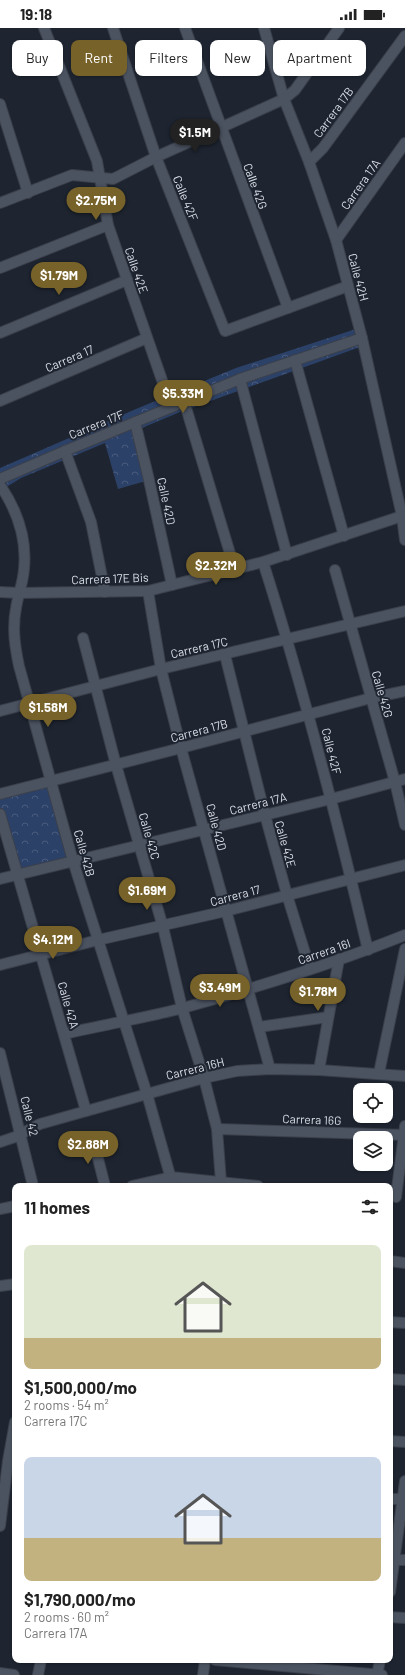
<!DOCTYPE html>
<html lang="en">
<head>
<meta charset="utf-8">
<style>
	:root { --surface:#fff; --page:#f6f6f6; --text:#222; --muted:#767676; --accent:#77622a }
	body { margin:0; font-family:Barlow,sans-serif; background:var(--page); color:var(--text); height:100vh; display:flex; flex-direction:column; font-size:15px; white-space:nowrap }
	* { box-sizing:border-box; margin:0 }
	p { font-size:13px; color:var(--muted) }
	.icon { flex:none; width:22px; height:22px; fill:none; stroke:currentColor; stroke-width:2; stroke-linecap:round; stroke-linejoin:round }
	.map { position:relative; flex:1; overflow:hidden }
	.side { position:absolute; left:12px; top:1155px; width:381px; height:480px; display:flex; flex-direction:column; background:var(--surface); border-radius:8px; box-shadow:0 1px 3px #0004 }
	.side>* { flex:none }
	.guide { position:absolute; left:12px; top:12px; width:381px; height:36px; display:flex; gap:8px }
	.buttons { position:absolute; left:353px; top:1055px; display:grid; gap:8px }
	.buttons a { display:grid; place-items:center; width:40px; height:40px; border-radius:8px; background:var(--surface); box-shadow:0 1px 3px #0004; font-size:20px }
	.price { position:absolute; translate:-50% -34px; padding:0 9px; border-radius:14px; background:var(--accent); color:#fff; font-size:13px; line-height:26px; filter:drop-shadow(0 1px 2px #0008) }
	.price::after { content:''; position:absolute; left:50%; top:24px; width:12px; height:9px; margin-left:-6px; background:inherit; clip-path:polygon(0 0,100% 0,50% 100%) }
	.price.on { background:#222; color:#fff }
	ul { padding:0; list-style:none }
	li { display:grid; align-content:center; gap:8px; height:212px; padding:0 12px }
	li span { display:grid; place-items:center; height:124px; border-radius:8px; color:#555 }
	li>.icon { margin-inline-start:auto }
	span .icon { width:72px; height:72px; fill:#fffc; stroke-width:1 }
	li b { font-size:17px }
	h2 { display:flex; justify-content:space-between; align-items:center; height:48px; padding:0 12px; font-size:17px }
	.chip { padding:0 14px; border-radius:8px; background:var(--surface); box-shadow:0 1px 3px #0004; font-size:14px; line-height:36px }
	.chip.on { background:var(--accent); color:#fff }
	.status { display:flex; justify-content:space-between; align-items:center; height:28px; padding:0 20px; background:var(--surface); direction:ltr }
	.status svg { height:11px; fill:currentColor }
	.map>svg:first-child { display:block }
	.park { fill:url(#park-crowns) }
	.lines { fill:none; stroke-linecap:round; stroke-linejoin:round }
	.minor-casing { stroke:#3b404b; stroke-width:12 }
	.minor { stroke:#4b5361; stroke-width:10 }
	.labels { text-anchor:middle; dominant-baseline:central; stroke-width:4; stroke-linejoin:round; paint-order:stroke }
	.street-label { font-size:12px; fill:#dbdfe8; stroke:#1e2531 }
</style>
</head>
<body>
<div class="status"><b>19:18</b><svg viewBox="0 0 49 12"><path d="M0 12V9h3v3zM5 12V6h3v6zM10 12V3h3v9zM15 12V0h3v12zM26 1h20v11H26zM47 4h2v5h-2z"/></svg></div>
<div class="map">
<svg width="405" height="1647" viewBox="0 0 405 1647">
	<defs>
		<pattern id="park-crowns" width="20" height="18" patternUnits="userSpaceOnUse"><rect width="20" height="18" fill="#2c4168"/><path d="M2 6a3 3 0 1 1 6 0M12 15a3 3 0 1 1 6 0" fill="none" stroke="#4a5c7e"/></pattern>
	</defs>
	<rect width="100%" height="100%" fill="#1e2531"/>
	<g class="park">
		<path d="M 356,301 L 360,319 L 180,384 L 137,402 L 149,452 L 118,461 L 105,415 L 21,450 L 0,463 L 0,440 L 136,381 L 236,340 Z"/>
		<path d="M 51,754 L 73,833 L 17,847 L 0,786 L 0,766 Z"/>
	</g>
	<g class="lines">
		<g class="minor-casing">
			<g id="minor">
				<path d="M 44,0 L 97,133 L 108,197 L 171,378"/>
				<path d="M 113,0 L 156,129 L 225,303 L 348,258"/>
				<path d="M 185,0 L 288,280"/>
				<path d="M 264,0 L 284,71 L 309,134 L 336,212 L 362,310 L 402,488 L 405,512"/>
				<path d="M 0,76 L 28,165"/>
				<path d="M 309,134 L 323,120 L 405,8"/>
				<path d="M 0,175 L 72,147 L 113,151 L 156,129 L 284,71 L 295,62 L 339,0"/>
				<path d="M 336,212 L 405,115"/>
				<path d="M 0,240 L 108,197"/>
				<path d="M 0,305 L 127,252"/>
				<path d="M 295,332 L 344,508"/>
				<path d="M 240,351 L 287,527"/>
				<path d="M 0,373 L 147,310"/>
				<path d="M 184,373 L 235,542"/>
				<path d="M 135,394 L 149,452 L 172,557"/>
				<path d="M 65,423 L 91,494 L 105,564"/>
				<path d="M 0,451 L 65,423 L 240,351 L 362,310"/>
				<path d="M 0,457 C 17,482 27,511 24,541 C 23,555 18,567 16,580 C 12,600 15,619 19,638 L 73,833 L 147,1066 L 173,1158"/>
				<path d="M 263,534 C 304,662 337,791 368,922"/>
				<path d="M 335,542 L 395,754 L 405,797"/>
				<path d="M 148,563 L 161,641 L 181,720 L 270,1041"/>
				<path d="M 0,564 L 19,565 L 148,563 L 263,534 L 402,488"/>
				<path d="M 83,610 L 116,737 L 163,899 L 182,980 L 204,1050 L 217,1101 L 221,1154"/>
				<path d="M 225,627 L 265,787 L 287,867 L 310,941"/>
				<path d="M 0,683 L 161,641 L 405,583"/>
				<path d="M 0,766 L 181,720 L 371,670 L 405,663"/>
				<path d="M 0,786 L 86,1083"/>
				<path d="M 0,851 L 331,771 L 405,751"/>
				<path d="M 0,937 L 98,912 L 226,883 L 405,837"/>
				<path d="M 259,999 L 328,989"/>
				<path d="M 64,1006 C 103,997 144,990 183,980 C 258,959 333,936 405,907"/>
				<path d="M 0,1025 L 33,1158"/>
				<path d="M 319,1042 L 339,931"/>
				<path d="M 379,1045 L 405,921"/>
				<path d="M 217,1101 L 405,1107"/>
				<path d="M 93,1111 L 105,1158"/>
				<path d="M 0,1114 L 15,1109 L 40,1096 L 204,1050 L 237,1043 L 270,1041 L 319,1042 L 405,1048"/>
				<path d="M 132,1158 L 171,1149 L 258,1158"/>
				<path d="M 396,1169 L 405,1098"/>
				<path d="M 0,1181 L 15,1178"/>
				<path d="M 390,1233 L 405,1235"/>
				<path d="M 0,1258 L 15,1256"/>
				<path d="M 390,1294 L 405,1295"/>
				<path d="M 390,1351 L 405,1352"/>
				<path d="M 390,1413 L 405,1414"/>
				<path d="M 390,1471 L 405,1471"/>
				<path d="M 0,1498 L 8,1433 L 15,1394"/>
				<path d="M 390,1532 L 405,1532"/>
				<path d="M 390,1564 L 405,1453"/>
				<path d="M 390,1589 L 405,1590"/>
				<path d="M 215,1632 L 382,1647"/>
				<path d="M 0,1645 L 14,1647"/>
				<path d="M 38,1647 L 41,1632"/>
				<path d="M 203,1647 L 205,1632"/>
				<path d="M 377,1647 L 380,1632"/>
			</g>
		</g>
		<use href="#minor" class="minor"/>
	</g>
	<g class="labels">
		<g class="street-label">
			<text transform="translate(333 84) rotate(-54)">Carrera 17B</text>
			<text transform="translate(360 156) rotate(-55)">Carrera 17A</text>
			<text transform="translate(256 158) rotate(70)">Calle 42G</text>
			<text transform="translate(186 170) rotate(68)">Calle 42F</text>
			<text transform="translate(137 242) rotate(71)">Calle 42E</text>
			<text transform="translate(359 249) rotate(75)">Calle 42H</text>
			<text transform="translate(69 330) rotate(-23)">Carrera 17</text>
			<text transform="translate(96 396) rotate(-22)">Carrera 17F</text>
			<text transform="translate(167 473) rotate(78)">Calle 42D</text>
			<text transform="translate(110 550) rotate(-2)">Carrera 17E Bis</text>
			<text transform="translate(199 619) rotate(-13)">Carrera 17C</text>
			<text transform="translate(383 666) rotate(74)">Calle 42G</text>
			<text transform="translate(199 702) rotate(-15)">Carrera 17B</text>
			<text transform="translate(332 723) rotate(76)">Calle 42F</text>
			<text transform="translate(258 775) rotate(-14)">Carrera 17A</text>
			<text transform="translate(217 799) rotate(75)">Calle 42D</text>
			<text transform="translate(150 808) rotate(74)">Calle 42C</text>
			<text transform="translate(286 816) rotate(74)">Calle 42E</text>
			<text transform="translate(85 825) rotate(74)">Calle 42B</text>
			<text transform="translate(235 867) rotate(-15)">Carrera 17</text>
			<text transform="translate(324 923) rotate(-19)">Carrera 16I</text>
			<text transform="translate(69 977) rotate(74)">Calle 42A</text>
			<text transform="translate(195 1040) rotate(-14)">Carrera 16H</text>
			<text transform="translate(30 1088) rotate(76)">Calle 42</text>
			<text transform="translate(312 1091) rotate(2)">Carrera 16G</text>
		</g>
	</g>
</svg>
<div class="buttons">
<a><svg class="icon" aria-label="locate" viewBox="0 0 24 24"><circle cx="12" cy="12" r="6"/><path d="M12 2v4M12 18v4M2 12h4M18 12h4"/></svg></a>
<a><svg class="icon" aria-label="layers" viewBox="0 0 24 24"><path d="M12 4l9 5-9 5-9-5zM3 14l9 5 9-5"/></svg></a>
</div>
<b class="price on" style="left:195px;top:125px">$1.5M</b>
<b class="price" style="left:96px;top:193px">$2.75M</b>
<b class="price" style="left:59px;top:268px">$1.79M</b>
<b class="price" style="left:183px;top:386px">$5.33M</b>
<b class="price" style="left:216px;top:558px">$2.32M</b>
<b class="price" style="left:48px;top:700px">$1.58M</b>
<b class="price" style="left:147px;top:883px">$1.69M</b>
<b class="price" style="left:53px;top:932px">$4.12M</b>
<b class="price" style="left:220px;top:980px">$3.49M</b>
<b class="price" style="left:318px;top:984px">$1.78M</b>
<b class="price" style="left:88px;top:1137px">$2.88M</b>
<div class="guide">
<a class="chip">Buy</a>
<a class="chip on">Rent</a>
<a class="chip">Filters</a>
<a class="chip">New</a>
<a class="chip">Apartment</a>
</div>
<section class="side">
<h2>11 homes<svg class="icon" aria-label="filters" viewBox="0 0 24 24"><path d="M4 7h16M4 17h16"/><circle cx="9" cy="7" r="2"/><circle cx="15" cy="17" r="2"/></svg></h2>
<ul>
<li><span style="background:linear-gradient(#dfe7d0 75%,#c2b280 0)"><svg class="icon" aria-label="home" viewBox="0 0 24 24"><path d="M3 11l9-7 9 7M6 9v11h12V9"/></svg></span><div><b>$1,500,000/mo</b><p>2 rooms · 54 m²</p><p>Carrera 17C</p></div></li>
<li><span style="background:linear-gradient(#c9d6e8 65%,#c2b280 0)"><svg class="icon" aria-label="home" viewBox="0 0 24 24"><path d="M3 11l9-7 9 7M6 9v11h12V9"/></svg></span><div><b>$1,790,000/mo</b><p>2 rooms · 60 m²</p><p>Carrera 17A</p></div></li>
</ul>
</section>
</div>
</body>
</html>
